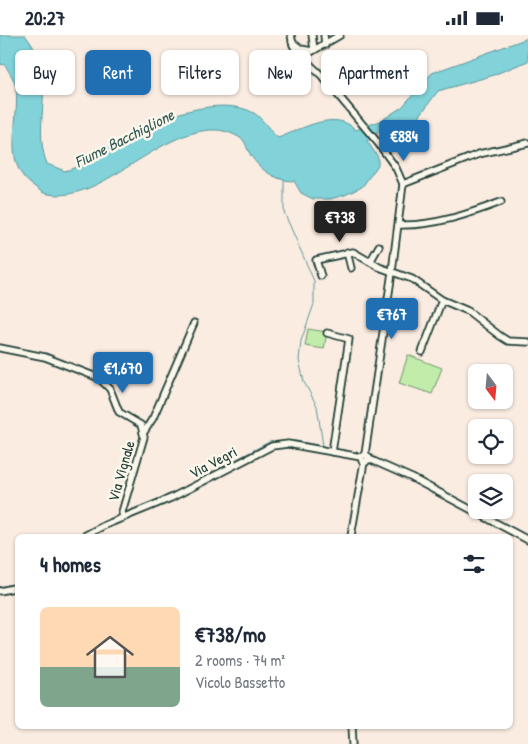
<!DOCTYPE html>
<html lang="en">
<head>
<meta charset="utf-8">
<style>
	:root { --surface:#fff; --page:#f6f6f7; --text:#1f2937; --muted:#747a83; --accent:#1f6fb2 }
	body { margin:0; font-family:"Patrick Hand",sans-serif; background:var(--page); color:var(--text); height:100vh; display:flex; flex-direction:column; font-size:19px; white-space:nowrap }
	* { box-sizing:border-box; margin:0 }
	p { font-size:16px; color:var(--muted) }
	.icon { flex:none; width:28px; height:28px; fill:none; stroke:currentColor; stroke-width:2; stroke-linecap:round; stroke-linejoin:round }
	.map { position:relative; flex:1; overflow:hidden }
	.details { position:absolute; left:15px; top:499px; width:498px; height:195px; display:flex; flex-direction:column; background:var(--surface); border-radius:8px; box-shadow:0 1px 4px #0004 }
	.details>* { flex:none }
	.guide { position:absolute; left:15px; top:15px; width:499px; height:45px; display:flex; gap:10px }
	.needle { width:32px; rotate:164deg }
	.buttons { position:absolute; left:468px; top:329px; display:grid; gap:10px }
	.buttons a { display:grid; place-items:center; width:45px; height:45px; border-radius:8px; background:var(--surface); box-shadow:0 1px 4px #0004; font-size:25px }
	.price { position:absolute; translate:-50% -42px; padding:0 11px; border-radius:5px; background:var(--accent); color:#fff; font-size:16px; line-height:32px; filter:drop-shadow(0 1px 2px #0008) }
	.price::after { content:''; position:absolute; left:50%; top:30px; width:15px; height:11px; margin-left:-8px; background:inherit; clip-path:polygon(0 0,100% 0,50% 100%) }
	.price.current { background:#222; color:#fff }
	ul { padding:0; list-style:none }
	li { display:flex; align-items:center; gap:15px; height:125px; padding:0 25px }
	li span { display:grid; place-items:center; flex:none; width:140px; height:100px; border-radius:8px; color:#555 }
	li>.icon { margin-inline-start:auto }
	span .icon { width:60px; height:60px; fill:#fffc; stroke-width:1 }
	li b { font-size:21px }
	h2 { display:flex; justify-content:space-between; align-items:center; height:60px; padding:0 25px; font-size:21px }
	.chip { padding:0 18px; border-radius:8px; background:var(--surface); box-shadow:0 1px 4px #0004; font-size:18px; line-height:45px }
	.chip.current { background:var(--accent); color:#fff }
	.status { display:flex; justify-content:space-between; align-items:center; height:35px; padding:0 25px; background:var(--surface); direction:ltr }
	.status svg { height:14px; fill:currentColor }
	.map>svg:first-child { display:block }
	.green { fill:#c1eca9; stroke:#70946e }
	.water { fill:#81d2d9; stroke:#5a9697 }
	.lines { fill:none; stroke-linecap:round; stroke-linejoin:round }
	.stream { stroke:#5a9697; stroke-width:1 }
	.minor-casing { stroke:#1f3d34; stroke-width:9 }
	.minor { stroke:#fbf7ec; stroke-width:5.5 }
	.labels { text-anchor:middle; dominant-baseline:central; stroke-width:5; stroke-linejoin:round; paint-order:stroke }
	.street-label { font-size:15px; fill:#1f3d34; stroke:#fbf7ec }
	.water-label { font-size:16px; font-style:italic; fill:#335b55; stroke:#fbf7ec }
</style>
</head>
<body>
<div class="status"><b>20:27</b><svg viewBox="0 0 49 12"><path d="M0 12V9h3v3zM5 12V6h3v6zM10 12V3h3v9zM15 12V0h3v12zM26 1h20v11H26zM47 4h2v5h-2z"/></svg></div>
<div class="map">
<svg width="528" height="709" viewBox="0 0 528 709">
	<rect width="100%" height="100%" fill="#fbece2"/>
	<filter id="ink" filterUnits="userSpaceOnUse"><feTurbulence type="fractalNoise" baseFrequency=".02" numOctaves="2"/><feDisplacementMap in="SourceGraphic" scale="10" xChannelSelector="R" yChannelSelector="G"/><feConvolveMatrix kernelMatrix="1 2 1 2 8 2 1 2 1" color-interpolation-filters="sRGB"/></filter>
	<g filter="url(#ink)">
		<g class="green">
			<path d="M 308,294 L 327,297 L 324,314 L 305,311 Z"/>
			<path d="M 408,320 L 442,333 L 432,359 L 399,348 Z"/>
		</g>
		<path class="water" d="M 0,0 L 25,0 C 61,44 30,87 47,129 L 65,136 C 87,130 105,113 125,102 C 155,83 221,59 254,78 C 263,84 270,96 278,103 C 300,95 335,73 356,95 L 382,85 L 402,72 L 432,38 L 528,3 L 528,26 L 491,41 L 438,56 L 415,87 L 395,98 L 379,97 L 367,106 L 378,122 L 378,130 L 362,152 L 345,160 L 330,164 L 313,164 L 301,158 L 294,146 C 275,146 257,133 249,117 C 247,114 246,109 244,106 C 238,100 224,95 216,95 C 157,93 99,173 44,158 C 41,157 38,154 35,152 C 0,130 20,88 16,54 C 15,45 9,37 5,30 L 0,29 Z"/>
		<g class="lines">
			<g class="stream">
				<path d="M 126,477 L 173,458 L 269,407 L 296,406 L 323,411 L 317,371 L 304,347 L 299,325 L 301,306 L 314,269 L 314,246 L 284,177 L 284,146"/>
				<path d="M 76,501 L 117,481"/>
				<path d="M 0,552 L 18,548"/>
			</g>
			<g class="minor-casing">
				<g id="minor">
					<path d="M 291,0 L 293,10 L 297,17 L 322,41 L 378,108 L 396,133 L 403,149 L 392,237 L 365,419 L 361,422 L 362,426 L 366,427 L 369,422 L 365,419"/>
					<path d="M 312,0 L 314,15"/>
					<path d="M 324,0 L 325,10"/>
					<path d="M 292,7 L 301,14 L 312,16"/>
					<path d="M 302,22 L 340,0"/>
					<path d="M 403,149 L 479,119 L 528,108"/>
					<path d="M 399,190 C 434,191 469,179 501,167"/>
					<path d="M 347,217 L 351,233"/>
					<path d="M 370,227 L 379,211"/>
					<path d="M 321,241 L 316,225 L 353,217 L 379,232 L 412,244 L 442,265 L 468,276 L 500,301 L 508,306 L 528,307"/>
					<path d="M 327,298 L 349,304 L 332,417"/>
					<path d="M 0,313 L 45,322 L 99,343 L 110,354 L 119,377 L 141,390 L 144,402 L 122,477 L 123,483"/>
					<path d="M 422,317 L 442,265"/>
					<path d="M 144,397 L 153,383 L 194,288"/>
					<path d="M 369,424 L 412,443 L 528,505"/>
					<path d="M 84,501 L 105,490 L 171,463 L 272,411 L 288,409 L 361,422"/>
					<path d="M 351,501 L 364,427"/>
					<path d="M 0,556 L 18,552"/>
					<path d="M 352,691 L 353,709"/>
				</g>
			</g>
			<use href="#minor" class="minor"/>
		</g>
	</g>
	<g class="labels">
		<g class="street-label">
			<text transform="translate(213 427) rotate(-28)">Via Vegri</text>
			<text transform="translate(121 436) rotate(-74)">Via Vignale</text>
		</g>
		<g class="water-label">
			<text transform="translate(124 103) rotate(-27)">Fiume Bacchiglione</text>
		</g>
	</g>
</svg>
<div class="buttons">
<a><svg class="needle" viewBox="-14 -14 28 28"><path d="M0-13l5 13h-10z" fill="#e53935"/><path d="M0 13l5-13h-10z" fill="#747a83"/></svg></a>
<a><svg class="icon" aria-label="locate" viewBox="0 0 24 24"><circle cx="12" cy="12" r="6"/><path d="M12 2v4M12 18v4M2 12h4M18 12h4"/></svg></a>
<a><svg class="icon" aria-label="layers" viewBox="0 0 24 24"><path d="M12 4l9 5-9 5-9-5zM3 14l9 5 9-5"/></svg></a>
</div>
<b class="price" style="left:404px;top:127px">€884</b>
<b class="price current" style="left:340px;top:208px">€738</b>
<b class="price" style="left:392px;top:305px">€767</b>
<b class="price" style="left:123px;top:359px">€1,670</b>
<div class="guide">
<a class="chip">Buy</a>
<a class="chip current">Rent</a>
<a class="chip">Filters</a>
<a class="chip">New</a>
<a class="chip">Apartment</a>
</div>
<section class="details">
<h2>4 homes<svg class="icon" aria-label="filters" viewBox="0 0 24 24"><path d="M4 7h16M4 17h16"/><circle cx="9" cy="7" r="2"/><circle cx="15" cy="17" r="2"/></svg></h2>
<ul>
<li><span style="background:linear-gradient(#ffd9b3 60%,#7fa58c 0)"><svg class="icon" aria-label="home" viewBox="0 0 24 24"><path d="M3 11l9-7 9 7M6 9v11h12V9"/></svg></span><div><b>€738/mo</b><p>2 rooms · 74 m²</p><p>Vicolo Bassetto</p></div></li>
</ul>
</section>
</div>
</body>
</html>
